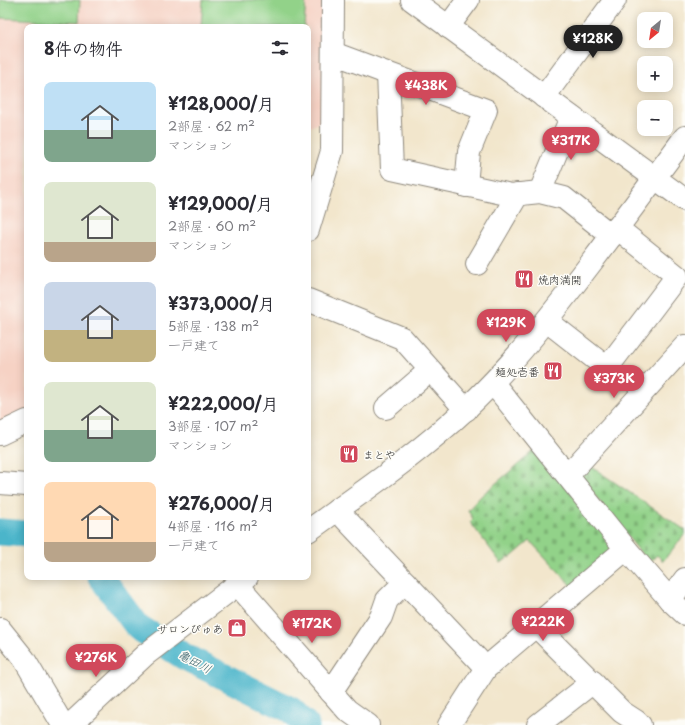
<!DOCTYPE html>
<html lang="ja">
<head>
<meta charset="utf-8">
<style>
	:root { --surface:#fff; --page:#f7f7f7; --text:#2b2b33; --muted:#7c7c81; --accent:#d1495b }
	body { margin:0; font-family:"Playpen Sans","Klee One",sans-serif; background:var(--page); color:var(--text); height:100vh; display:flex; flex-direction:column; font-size:15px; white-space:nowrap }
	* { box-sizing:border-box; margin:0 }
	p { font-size:13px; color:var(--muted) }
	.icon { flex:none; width:22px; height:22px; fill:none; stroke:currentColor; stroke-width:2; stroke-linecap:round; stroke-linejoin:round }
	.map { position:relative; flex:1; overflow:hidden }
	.side { position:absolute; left:24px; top:24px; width:287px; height:556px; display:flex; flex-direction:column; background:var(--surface); border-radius:8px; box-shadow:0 2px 10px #0003 }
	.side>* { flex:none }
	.needle { width:26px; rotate:210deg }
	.buttons { position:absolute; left:637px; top:12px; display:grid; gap:8px }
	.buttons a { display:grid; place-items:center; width:36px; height:36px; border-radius:8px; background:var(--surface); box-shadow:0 2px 10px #0003; font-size:20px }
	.price { position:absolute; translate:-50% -34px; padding:0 9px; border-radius:14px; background:var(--accent); color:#fff; font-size:13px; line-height:26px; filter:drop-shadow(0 1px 2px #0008) }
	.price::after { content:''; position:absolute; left:50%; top:24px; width:12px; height:9px; margin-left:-6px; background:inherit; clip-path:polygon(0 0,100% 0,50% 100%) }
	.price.current { background:#222; color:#fff }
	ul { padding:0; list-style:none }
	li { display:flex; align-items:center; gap:12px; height:100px; padding:0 20px }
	li span { display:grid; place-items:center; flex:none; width:112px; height:80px; border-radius:8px; color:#555 }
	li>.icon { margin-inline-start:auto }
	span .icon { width:48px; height:48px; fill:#fffc; stroke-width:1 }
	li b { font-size:17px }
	h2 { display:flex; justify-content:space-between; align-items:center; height:48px; padding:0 20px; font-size:17px }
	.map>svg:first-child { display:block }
	.built { fill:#f6d2c4 }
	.green { fill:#92d289; stroke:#5e7e5a }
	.cemetery { fill:url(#cemetery-stones); stroke:#5e7e5a }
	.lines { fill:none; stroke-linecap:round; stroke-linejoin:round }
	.river { stroke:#4cb5ca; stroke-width:27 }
	.minor-casing { stroke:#8e887c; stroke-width:24 }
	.minor { stroke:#fff; stroke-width:22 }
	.labels { text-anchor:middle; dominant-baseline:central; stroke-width:3; stroke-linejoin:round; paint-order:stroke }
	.poi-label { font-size:11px; fill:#2b2b2b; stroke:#fdfcf7; text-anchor:start }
	.water-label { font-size:12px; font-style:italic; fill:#38626b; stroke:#fdfcf7 }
</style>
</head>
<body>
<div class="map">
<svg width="685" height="725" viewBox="0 0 685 725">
	<defs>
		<pattern id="cemetery-stones" width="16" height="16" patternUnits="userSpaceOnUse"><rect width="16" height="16" fill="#92d289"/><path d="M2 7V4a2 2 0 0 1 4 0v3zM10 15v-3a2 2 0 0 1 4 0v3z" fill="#7eb476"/></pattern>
	</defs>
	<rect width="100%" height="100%" fill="#fdfcf7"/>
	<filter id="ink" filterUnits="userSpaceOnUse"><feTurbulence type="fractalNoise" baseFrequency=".025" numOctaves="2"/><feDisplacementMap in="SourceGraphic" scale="8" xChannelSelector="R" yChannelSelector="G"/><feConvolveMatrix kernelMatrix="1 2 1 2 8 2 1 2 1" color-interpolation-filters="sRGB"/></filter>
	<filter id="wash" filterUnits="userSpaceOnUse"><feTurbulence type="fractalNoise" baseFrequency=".012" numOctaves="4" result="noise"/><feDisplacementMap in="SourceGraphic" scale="16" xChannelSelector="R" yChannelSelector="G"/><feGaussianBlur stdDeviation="0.9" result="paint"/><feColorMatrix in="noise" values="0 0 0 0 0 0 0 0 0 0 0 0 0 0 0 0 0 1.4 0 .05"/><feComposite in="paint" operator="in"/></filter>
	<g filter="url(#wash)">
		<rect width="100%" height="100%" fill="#f2e6cc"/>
		<path class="built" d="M 0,0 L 323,0 L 325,120 L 308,128 L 308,27 L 27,27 L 27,412 L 0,422 Z"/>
		<g class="green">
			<path d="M 0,0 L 80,0 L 79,22 L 0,18 Z"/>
			<path d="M 203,0 L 306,0 L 304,27 L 201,27 Z"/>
		</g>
		<g class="cemetery">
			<path d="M 539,447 L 616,547 L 574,588 L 530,541 L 510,558 L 509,557 L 501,563 L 470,522 L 473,519 L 468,510 L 482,495 Z"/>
			<path d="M 589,465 L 685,530 L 685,534 L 663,561 L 657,555 L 649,563 L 579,476 Z"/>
		</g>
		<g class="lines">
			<g class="river">
				<path d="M 0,532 L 27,534"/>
				<path d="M 101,577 L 138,627 L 185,657 L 291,710 L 306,725"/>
			</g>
		</g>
	</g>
	<g filter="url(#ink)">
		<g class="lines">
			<g class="minor-casing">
				<g id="minor">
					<path d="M 412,0 L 685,200"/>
					<path d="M 448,27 L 468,0"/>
					<path d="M 333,53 L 486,110 L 469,152 L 466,186"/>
					<path d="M 388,74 L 392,169 L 511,195 L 540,192 L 564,198 L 612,236"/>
					<path d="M 544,97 L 615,0"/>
					<path d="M 540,192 L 571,117"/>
					<path d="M 308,230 L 332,151 L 333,0"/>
					<path d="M 477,264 L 518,194"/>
					<path d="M 308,300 L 402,338 L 466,410"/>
					<path d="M 547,321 L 607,368 L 677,276 L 617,228"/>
					<path d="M 493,383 L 626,549 L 670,600 L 685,614"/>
					<path d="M 386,408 L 430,370"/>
					<path d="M 0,434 L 27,421"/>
					<path d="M 568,475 L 685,346"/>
					<path d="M 0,483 L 27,485"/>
					<path d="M 337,510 L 486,668"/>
					<path d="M 308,531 C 362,492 417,455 466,409 C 513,365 552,314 591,263 C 623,221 654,179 685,137"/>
					<path d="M 237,584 L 347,710 L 368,725"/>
					<path d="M 670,600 L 685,579"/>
					<path d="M 536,626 L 622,712 L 636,721 L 640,725"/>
					<path d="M 0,629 L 24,659 L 63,725"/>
					<path d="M 331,692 L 381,617 L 387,600 L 405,582"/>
					<path d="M 70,725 L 145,655 L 247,577"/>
					<path d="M 449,725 L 486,668 L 626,549"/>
					<path d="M 538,725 L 593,682"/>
				</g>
			</g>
			<use href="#minor" class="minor"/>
		</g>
	</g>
	<defs>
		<g id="restaurant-square" transform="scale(1)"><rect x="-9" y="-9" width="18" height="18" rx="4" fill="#d1495b" stroke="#fdfcf7"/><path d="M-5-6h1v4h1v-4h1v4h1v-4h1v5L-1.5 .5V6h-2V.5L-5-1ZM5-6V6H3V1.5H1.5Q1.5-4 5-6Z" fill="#fff"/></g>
		<g id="shop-square" transform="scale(1)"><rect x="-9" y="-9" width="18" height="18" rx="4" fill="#d1495b" stroke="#fdfcf7"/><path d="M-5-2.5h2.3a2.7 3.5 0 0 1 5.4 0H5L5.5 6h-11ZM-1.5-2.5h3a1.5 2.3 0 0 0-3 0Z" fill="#fff"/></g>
	</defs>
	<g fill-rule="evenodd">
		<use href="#restaurant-square" x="524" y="279"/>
		<use href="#restaurant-square" x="553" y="371"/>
		<use href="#restaurant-square" x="349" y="454"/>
		<use href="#shop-square" x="237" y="628"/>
	</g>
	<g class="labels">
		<g class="poi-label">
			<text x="538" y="279">焼肉満開</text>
			<text x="539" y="371" text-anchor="end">麺処壱番</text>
			<text x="363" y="454">まとや</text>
			<text x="223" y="628" text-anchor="end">サロンぴゅあ</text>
		</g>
		<g class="water-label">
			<text transform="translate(195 661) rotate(28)">亀田川</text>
		</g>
	</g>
</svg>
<div class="buttons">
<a><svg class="needle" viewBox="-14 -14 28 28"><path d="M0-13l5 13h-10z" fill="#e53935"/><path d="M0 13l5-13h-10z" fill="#7c7c81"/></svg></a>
<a>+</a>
<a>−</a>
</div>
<b class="price current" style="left:593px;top:59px">¥128K</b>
<b class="price" style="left:426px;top:106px">¥438K</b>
<b class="price" style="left:571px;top:161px">¥317K</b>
<b class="price" style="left:506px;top:343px">¥129K</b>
<b class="price" style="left:614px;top:399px">¥373K</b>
<b class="price" style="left:543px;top:642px">¥222K</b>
<b class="price" style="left:312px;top:644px">¥172K</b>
<b class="price" style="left:96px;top:678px">¥276K</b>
<section class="side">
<h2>8件の物件<svg class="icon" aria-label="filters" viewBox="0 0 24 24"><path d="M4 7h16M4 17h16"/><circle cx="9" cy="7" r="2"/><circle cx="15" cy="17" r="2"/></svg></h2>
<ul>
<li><span style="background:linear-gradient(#bfe0f5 60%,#7fa58c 0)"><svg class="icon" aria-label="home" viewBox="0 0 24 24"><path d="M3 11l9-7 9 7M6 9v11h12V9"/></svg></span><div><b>¥128,000/月</b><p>2部屋 · 62 m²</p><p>マンション</p></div></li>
<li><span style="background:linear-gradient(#dfe7d0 75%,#b9a48a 0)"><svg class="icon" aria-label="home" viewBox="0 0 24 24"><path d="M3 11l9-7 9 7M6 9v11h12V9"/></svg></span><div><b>¥129,000/月</b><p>2部屋 · 60 m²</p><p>マンション</p></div></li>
<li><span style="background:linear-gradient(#c9d6e8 60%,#c2b280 0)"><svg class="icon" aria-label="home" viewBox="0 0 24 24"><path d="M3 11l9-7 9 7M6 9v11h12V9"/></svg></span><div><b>¥373,000/月</b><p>5部屋 · 138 m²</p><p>一戸建て</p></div></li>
<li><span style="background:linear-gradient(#dfe7d0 60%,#7fa58c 0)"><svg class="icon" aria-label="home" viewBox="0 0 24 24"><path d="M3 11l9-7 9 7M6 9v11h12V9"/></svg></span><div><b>¥222,000/月</b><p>3部屋 · 107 m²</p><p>マンション</p></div></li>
<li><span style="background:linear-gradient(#ffd9b3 75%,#b9a48a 0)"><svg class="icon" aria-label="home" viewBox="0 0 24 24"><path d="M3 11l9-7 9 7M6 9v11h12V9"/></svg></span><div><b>¥276,000/月</b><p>4部屋 · 116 m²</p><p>一戸建て</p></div></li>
</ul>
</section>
</div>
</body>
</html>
